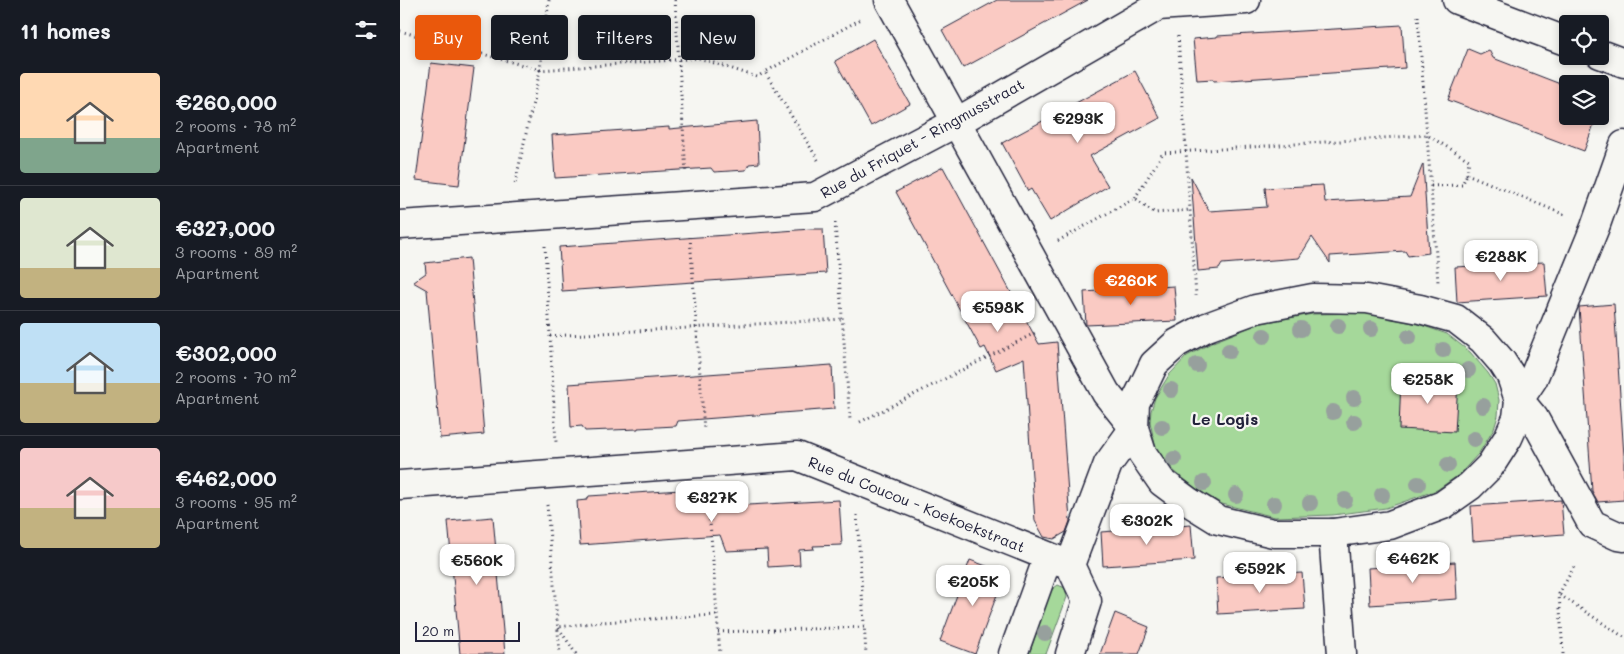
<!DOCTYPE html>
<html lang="en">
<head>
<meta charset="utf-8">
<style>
	:root { --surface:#171b24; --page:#20242c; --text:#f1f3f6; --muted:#9ea1a6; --line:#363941; --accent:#ea580c }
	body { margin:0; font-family:Mali,sans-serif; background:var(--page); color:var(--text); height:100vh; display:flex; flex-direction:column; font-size:19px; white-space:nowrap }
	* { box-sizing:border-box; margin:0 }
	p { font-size:16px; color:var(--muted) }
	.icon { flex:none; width:28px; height:28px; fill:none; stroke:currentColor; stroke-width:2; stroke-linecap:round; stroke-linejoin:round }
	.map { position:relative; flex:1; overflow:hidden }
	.sheet { display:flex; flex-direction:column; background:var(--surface); width:400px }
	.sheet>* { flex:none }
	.top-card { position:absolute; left:15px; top:15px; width:475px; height:45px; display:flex; gap:10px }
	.fabs { position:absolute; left:1159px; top:15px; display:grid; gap:10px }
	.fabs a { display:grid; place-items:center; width:50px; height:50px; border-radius:5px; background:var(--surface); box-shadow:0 2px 8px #0003; font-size:25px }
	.scale { position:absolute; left:15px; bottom:12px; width:105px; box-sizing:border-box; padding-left:5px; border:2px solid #22223b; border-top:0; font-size:14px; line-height:18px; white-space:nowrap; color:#22223b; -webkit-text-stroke:4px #f6f6f2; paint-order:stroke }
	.price { position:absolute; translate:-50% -42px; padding:0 11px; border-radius:10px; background:#fff; color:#222; font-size:16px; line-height:32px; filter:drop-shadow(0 1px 2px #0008) }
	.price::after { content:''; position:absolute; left:50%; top:30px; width:15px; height:11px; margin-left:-8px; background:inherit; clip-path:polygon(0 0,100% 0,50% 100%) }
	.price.on { background:var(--accent); color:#fff }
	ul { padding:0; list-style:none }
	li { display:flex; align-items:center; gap:15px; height:125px; padding:0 20px }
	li+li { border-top:1px solid var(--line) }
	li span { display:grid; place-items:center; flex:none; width:140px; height:100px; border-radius:5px; color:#555 }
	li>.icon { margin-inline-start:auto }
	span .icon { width:60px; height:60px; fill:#fffc; stroke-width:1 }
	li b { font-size:21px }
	h2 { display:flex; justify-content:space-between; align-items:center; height:60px; padding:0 20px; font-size:21px }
	.tag { padding:0 18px; border-radius:5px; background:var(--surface); box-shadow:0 2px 8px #0003; font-size:18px; line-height:45px }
	.tag.on { background:var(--accent); color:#fff }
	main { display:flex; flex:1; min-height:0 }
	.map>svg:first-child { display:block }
	.green { fill:#a5d89a; stroke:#647d6a }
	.building { fill:#facac3; stroke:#22223b }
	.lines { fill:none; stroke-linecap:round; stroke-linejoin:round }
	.minor-casing { stroke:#22223b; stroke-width:31 }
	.path { stroke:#22223b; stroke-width:3; stroke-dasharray:1 4; stroke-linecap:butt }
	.minor { stroke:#f6f6f2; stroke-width:28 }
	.tree { fill:#97a09d }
	.labels { text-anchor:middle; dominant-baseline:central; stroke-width:4.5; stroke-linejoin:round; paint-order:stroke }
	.street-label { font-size:15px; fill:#22223b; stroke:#f6f6f2 }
	.neighbourhood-label { font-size:16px; font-weight:bold; fill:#22223b; stroke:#f6f6f2 }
</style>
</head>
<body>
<main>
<section class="sheet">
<h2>11 homes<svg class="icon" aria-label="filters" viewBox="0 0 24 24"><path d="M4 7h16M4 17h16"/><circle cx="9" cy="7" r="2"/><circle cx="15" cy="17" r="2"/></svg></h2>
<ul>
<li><span style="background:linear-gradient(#ffd9b3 65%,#7fa58c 0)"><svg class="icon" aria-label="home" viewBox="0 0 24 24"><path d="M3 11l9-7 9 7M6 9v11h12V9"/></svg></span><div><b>€260,000</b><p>2 rooms · 78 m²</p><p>Apartment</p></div></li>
<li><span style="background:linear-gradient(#dfe7d0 70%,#c2b280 0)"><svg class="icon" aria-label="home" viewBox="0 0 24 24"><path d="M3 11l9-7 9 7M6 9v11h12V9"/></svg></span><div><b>€327,000</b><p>3 rooms · 89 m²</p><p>Apartment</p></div></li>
<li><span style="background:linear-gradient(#bfe0f5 60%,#c2b280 0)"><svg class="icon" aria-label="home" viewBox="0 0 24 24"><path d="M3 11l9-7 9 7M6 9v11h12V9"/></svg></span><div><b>€302,000</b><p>2 rooms · 70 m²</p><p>Apartment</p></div></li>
<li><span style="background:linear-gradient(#f6c9c9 60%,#c2b280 0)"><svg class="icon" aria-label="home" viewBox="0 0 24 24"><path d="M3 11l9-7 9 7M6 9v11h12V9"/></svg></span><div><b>€462,000</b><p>3 rooms · 95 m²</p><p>Apartment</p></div></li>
</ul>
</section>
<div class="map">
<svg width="1224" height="654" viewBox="0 0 1224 654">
	<rect width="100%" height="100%" fill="#f6f6f2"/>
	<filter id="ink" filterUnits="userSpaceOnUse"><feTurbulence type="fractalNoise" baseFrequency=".02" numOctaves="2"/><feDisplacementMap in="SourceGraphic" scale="10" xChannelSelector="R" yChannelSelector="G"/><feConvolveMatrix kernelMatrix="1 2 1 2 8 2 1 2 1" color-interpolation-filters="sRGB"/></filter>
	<g filter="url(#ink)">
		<g class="green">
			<path d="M 964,313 L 1018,324 L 1047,334 L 1070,352 L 1088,373 L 1095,384 L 1099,400 L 1098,416 L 1094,429 L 1079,453 L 1060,474 L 1037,490 L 986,508 L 933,515 L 875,517 L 822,504 L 797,489 L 775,472 L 756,449 L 750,422 L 751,411 L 755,398 L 769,375 L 787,356 L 813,342 L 861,323 L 913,314 Z"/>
			<path d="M 658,585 L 665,588 L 667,597 L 646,654 L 629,654 L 651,590 Z"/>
		</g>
		<g class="building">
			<path d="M 597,0 L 688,0 L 563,68 L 542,30 Z"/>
			<path d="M 1002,25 L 1005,68 L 814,81 L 813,79 L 797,80 L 793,39 L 817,37 L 817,36 Z"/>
			<path d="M 473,39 L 510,104 L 471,126 L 435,61 Z"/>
			<path d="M 1068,49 L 1080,54 L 1089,50 L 1093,58 L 1168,87 L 1168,116 L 1197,116 L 1184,151 L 1048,100 Z"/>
			<path d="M 31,63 L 74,68 L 59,185 L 16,180 Z"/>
			<path d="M 735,71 L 760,118 L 690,156 L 708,186 L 650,221 L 631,189 L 628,191 L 602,143 Z"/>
			<path d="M 357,121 L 359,163 L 349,164 L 346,170 L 314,172 L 311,168 L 155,178 L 152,135 L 269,127 L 269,129 Z"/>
			<path d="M 1023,164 L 1029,253 L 1008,256 L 1005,251 L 930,256 L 930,263 L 912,237 L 899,258 L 822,264 L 819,269 L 798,271 L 791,177 L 809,211 L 867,207 L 865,188 L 923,185 L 925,202 L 1010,197 Z"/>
			<path d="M 543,167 L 639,344 L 657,342 L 670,521 L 666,532 L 654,539 L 644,537 L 635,521 L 624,358 L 596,370 L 585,347 L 581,349 L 496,192 Z"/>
			<path d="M 411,229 L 423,229 L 426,273 L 162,291 L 159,247 Z"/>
			<path d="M 69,258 L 84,434 L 40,438 L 27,290 L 13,282 L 26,273 L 25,263 Z"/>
			<path d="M 1144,262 L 1147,296 L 1057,302 L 1055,267 Z"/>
			<path d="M 774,286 L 777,321 L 686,325 L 684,292 Z"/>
			<path d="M 1214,304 L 1224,456 L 1224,500 L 1198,502 L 1192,491 L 1179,307 Z"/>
			<path d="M 432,365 L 434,409 L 303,419 L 278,421 L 276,426 L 238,428 L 238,429 L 185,431 L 182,426 L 171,427 L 169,384 Z"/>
			<path d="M 1001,378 L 1058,381 L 1055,432 L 999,429 Z"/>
			<path d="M 281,490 L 283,493 L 295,492 L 296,503 L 345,501 L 348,505 L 439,500 L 442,545 L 413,546 L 414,549 L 399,550 L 400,565 L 368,567 L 367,549 L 326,551 L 320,535 L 180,545 L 177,501 L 187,500 L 189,496 Z"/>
			<path d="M 1161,500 L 1164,534 L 1073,541 L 1071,506 Z"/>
			<path d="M 93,517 L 105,654 L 60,654 L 48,521 Z"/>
			<path d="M 791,525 L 794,560 L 703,566 L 701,532 Z"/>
			<path d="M 570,560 L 605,573 L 575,654 L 540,641 Z"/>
			<path d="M 1055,562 L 1057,599 L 970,605 L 968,568 Z"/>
			<path d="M 902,573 L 905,609 L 818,614 L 816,578 Z"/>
			<path d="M 715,613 L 749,627 L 739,654 L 700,654 Z"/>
		</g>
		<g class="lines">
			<g class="minor-casing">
				<g id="minor">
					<path d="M 489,0 L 706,393 L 734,428 L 742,453 L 762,482 L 789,502 L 818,520 L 873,533 L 933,533 L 990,525 L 1043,505 L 1070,486 L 1090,466 L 1108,438 L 1117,418 L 1119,400 L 1111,376 L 1102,362 L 1083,340 L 1056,319 L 1020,309 L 967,299 L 913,298 L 856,309 L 807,327 L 777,343 L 754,364 L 743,387 L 735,403 L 734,428"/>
					<path d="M 1057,0 L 1168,42"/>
					<path d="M 1200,54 L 1224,63"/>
					<path d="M 1224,145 L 1195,227 L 1133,379 L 1119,400 L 1134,418 L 1192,524 L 1218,536 L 1224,537"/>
					<path d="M 0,225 L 415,197 L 557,122 L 758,6 L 846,0"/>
					<path d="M 0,485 L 397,456 L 670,565 L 708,464 L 734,428"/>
					<path d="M 933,533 L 942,654"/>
					<path d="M 670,565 L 687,601 L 670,654"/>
					<path d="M 613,654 L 648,557"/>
				</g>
			</g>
			<g class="path">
				<path d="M 149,0 L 140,70 L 299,58 L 357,77 L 365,72"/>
				<path d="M 275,0 L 286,174"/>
				<path d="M 1018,16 L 1038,282"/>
				<path d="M 0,31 L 140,70 L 115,184"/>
				<path d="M 778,36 L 796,296"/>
				<path d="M 418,160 L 365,72 L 463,18"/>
				<path d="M 1031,186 L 1062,185 L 1067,174"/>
				<path d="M 735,198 L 763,153 L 1027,135 L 1069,160 L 1067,174 L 1165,215"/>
				<path d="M 435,223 L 450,420"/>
				<path d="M 290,237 L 304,430"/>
				<path d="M 658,241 L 735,198 L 755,213 L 790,210"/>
				<path d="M 145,246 L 156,442"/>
				<path d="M 150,336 L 443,319"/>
				<path d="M 460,422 L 637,332"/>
				<path d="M 308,495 L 320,654"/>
				<path d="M 147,505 L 160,654"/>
				<path d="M 457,515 L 466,654"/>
				<path d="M 1160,595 L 1224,637"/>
				<path d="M 318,632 L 464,627"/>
				<path d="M 176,654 L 158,627 L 201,622 L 317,615"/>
				<path d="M 1163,654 L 1159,594 L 1175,565"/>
			</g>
			<use href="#minor" class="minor"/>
		</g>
		<g class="tree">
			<circle cx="938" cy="326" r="8"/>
			<circle cx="901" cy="329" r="8"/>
			<circle cx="971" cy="329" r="8"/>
			<circle cx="864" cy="336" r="8"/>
			<circle cx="1009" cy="337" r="8"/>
			<circle cx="1043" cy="350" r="8"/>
			<circle cx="829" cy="351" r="8"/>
			<circle cx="797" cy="365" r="8"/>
			<circle cx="1068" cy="370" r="8"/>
			<circle cx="771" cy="390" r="8"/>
			<circle cx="954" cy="398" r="8"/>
			<circle cx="1083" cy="406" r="8"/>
			<circle cx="933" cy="412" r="8"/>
			<circle cx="954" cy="422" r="8"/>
			<circle cx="762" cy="427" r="8"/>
			<circle cx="1074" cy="439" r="8"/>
			<circle cx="774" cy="459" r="8"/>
			<circle cx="1048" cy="465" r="8"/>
			<circle cx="804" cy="483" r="8"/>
			<circle cx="1018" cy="484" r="8"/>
			<circle cx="836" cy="495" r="8"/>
			<circle cx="982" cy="495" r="8"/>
			<circle cx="945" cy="500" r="8"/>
			<circle cx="910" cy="503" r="8"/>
			<circle cx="874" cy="504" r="8"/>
			<circle cx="645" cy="633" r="8"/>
		</g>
	</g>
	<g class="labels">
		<g class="street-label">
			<text transform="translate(522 138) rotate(-29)">Rue du Friquet - Ringmusstraat</text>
			<text transform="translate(517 504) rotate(22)">Rue du Coucou - Koekoekstraat</text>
		</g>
		<g class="neighbourhood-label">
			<text x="825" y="418">Le Logis</text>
		</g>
	</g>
</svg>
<div class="fabs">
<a><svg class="icon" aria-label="locate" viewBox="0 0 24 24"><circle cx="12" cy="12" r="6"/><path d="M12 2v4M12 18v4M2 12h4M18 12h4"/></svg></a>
<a><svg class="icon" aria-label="layers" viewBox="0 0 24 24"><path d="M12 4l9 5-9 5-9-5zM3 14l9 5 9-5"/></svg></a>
</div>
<div class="scale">20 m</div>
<b class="price" style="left:678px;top:144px">€293K</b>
<b class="price" style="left:1101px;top:282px">€288K</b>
<b class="price on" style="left:731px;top:306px">€260K</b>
<b class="price" style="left:598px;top:333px">€598K</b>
<b class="price" style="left:1028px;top:405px">€258K</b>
<b class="price" style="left:312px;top:523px">€327K</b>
<b class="price" style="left:747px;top:546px">€302K</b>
<b class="price" style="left:1013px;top:584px">€462K</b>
<b class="price" style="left:77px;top:586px">€560K</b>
<b class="price" style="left:860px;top:594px">€592K</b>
<b class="price" style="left:573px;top:607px">€205K</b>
<div class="top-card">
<a class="tag on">Buy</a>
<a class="tag">Rent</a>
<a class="tag">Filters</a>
<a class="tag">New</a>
</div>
</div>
</main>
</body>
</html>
